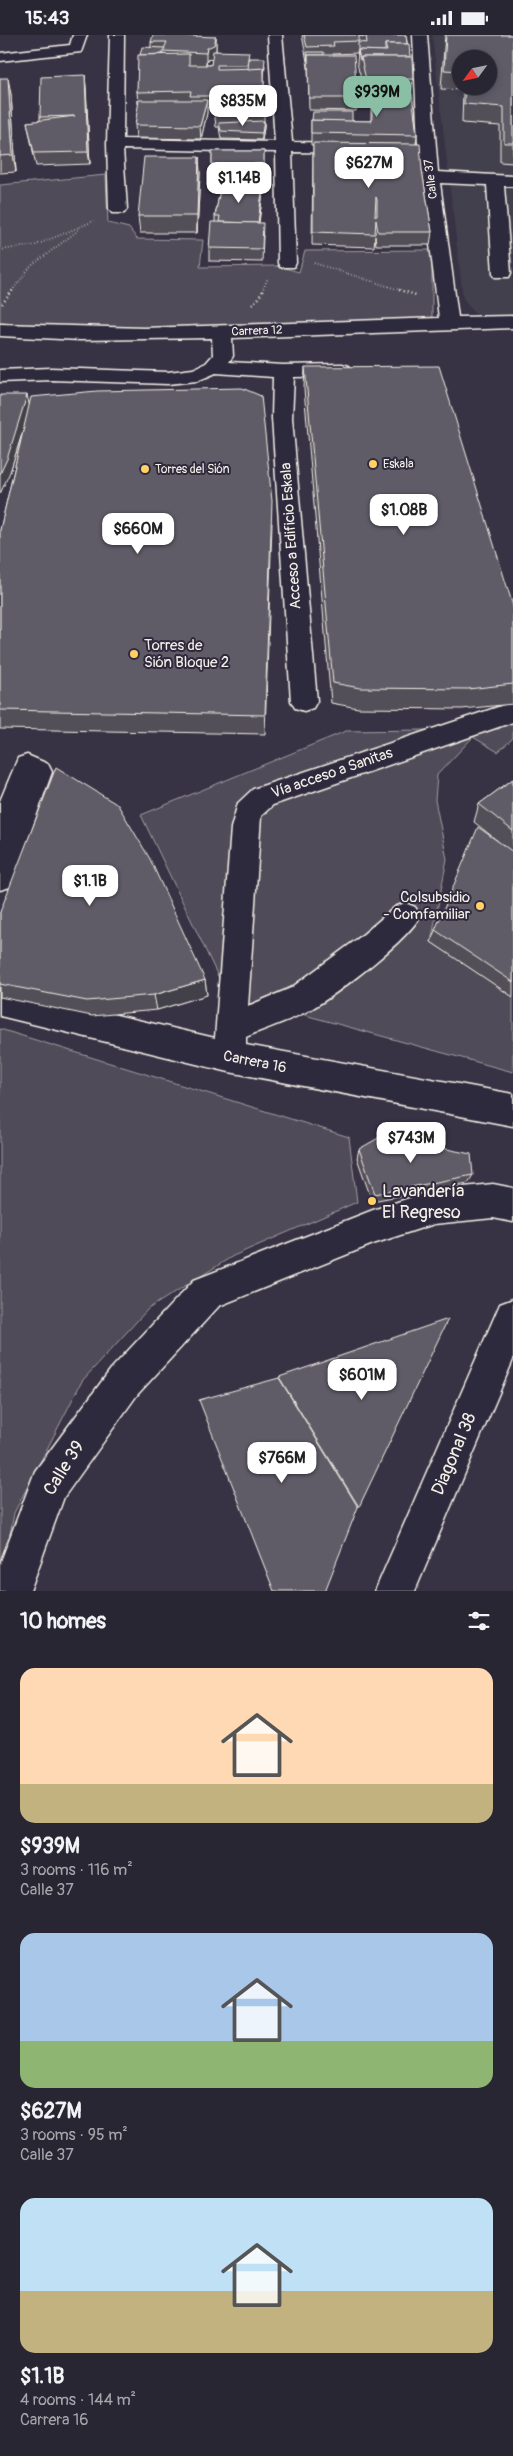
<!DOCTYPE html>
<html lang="en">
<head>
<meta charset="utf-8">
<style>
	:root { --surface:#292633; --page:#35323f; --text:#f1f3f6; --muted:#a5a5ac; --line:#45434e; --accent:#8abfa5 }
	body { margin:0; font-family:Pangolin,sans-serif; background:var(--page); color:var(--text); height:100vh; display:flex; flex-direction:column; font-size:19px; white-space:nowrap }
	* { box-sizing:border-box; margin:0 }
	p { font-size:16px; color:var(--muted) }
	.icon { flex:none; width:28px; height:28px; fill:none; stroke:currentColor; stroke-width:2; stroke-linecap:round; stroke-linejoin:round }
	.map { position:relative; height:1556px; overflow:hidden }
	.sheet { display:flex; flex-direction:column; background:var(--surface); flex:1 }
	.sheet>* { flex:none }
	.needle { width:32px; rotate:237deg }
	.tools { position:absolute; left:452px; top:15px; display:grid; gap:10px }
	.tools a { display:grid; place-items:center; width:45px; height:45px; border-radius:50%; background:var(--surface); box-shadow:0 2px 8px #0003,0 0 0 1px var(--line); font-size:25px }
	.price { position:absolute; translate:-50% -42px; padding:0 11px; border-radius:10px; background:#fff; color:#222; font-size:16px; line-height:32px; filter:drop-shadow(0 1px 2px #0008) }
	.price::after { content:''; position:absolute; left:50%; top:30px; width:15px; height:11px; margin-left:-8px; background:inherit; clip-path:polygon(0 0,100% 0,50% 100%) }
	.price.current { background:var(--accent); color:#111 }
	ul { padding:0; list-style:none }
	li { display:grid; align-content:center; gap:10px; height:265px; padding:0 20px }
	li span { display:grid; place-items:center; height:155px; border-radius:15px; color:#555 }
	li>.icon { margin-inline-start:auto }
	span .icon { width:90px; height:90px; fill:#fffc; stroke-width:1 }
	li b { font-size:21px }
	h2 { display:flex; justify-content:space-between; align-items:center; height:60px; padding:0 20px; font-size:21px }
	.status { display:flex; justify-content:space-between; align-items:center; height:35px; padding:0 25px; background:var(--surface); direction:ltr }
	.status svg { height:14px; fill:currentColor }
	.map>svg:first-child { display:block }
	.built { fill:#433f4e; fill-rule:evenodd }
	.green { fill:#504b59; stroke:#a29ea0 }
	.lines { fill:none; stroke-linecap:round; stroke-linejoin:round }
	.minor-casing { stroke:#f4f1e8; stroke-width:3 }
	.major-casing { stroke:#f4f1e8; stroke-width:3 }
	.path-far1 { stroke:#f4f1e8; stroke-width:2; stroke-dasharray:0.5 2.5; stroke-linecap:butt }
	.path { stroke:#f4f1e8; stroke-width:2.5; stroke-dasharray:1 3; stroke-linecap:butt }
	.minor { fill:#2f2a3d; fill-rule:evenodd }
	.major { fill:#2f2a3d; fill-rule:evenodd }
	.wall { fill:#524f59; stroke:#f4f1e8; fill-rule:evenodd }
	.shaded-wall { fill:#424048; stroke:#f4f1e8 }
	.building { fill:#5f5c67; stroke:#f4f1e8; fill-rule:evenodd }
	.poi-dot { fill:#ffd166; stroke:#2f2a3d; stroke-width:2 }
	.labels { text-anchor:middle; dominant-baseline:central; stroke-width:4; stroke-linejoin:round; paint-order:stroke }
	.far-street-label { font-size:12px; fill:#f4f1e8; stroke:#2f2a3d }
	.far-poi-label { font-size:12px; fill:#f4f1e8; stroke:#2f2a3d; text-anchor:start }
	.street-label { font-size:15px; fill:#f4f1e8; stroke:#2f2a3d }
	.poi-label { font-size:15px; fill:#f4f1e8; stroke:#2f2a3d; text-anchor:start }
	.near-poi-label { font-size:18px; fill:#f4f1e8; stroke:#2f2a3d; text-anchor:start }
	.near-street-label { font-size:18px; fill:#f4f1e8; stroke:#2f2a3d }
</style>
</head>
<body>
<div class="status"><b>15:43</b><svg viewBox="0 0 49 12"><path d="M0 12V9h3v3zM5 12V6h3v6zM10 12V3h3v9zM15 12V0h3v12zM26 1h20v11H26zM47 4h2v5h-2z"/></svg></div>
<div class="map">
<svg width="513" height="1556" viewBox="0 0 513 1556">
	<rect width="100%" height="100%" fill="#373244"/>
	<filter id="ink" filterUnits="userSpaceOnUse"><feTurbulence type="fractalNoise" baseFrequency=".02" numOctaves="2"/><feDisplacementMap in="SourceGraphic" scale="10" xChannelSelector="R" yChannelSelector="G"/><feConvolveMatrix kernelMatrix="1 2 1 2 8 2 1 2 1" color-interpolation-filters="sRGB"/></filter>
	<g filter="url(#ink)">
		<path class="built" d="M 432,0 L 513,0 L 513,285 L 493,286 L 475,279 L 463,263 ZM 461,24 L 489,24 L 489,51 L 461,51 Z"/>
		<g class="green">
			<path d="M 106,140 L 108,188 L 129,193 L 137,204 L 203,205 L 200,232 L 278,231 L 299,237 L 305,216 L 432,215 L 432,286 L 45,296 L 0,288 L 0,150 Z"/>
			<path d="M 513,682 L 513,703 L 498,717 L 473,702 L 437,740 L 435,765 L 447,824 L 431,907 L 513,962 L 513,1037 L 301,979 L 237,981 L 141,780 L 346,696 L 499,694 Z"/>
			<path d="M 0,994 L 349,1102 L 357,1167 L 233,1221 L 148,1274 L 82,1346 L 14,1478 L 0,1554 Z"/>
		</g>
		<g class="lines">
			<g class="minor-casing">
				<g id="minor">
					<path d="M 73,0 L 87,0 L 81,17 L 0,26 L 0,18 L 70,10 Z"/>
					<path d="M 110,0 L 124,0 L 123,104 L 275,107 L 268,0 L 282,0 L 292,107 L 418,109 L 413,0 L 427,0 L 438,137 L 513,141 L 513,151 L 504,151 L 511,238 L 509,242 L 495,242 L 493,238 L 487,150 L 440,148 L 458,282 L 513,281 L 513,293 L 232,303 L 233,321 L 229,327 L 283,330 L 342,329 L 349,331 L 352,335 L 349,339 L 342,341 L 294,342 L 292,383 L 317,666 L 313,673 L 304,676 L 295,673 L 291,666 L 272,383 L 273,342 L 216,338 L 197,346 L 168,349 L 51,345 L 0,347 L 0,335 L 51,333 L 168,337 L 193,334 L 206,328 L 213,320 L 212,303 L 80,305 L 0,301 L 0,289 L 144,293 L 439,283 L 419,119 L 292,117 L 296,228 L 294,232 L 280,232 L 278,228 L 276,117 L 123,114 L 127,174 L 124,178 L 112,178 L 109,174 L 107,109 Z"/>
					<path d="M 513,667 L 513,687 L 273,770 L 261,781 L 248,971 L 291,953 L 360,902 L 395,872 L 405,868 L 415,872 L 420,881 C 409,904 337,959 313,973 C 293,985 268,992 246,1002 L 246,1010 L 513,1059 L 513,1091 L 229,1037 L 0,981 L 0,953 L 215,1003 L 231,793 L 238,768 L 253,754 Z"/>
					<path d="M 27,720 L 48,729 L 52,737 L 14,843 L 10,852 L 0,855 L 0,766 L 18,723 Z"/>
					<path d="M 493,1149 L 513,1153 L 513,1187 L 493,1183 L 434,1189 L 373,1209 L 219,1271 L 137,1360 L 64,1462 L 30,1556 L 0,1556 L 0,1529 L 35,1436 L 111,1334 L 194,1245 L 373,1175 L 434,1155 Z"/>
				</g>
			</g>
			<g class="major-casing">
				<path id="major" d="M 513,1264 L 513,1325 L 415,1556 L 375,1556 L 500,1269 Z"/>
			</g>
			<g class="path-far1">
				<path d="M 0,215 L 36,210 L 94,186"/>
				<path d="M 314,228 L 403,256"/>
				<path d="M 12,256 L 30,232 L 80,194"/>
				<path d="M 262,256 L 268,243"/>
			</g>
			<g class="path">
				<path d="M 399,255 L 416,260"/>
				<path d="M 2,269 L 13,255"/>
				<path d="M 252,269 L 259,263 L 263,255"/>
			</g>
			<use href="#minor" class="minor"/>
			<use href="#major" class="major"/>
		</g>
		<g class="wall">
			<path d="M 302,0 L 406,0 L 413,44 L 411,59 L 417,100 L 416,109 L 422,135 L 432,197 L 430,210 L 376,210 L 375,201 L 374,212 L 312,210 L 313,110 L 311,110 L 311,85 L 371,86 L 371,63 L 365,63 L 360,41 L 360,37 L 359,37 L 357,27 L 358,18 L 333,19 L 357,63 L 356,76 L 309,75 L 308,32 Z"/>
			<path d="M 445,0 L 513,0 L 513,128 L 500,127 L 500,91 L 462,88 L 463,55 L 441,54 L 444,13 ZM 461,24 L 489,51 L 461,51 Z"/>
			<path d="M 216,2 L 216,16 L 249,23 L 265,30 L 264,43 L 264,93 L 262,105 L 221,104 L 219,92 L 216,92 L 214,73 L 207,73 L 207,78 L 201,104 L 136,103 L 135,90 L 139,69 L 138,69 L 137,57 L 140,20 L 151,12 L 151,7 ZM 212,24 L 211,30 L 206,30 L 207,25 Z"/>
			<path d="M 85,40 L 86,53 L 90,129 L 36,131 L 27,87 L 40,86 L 40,82 Z"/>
			<path d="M 0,43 L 11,59 L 16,137 L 0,138 Z"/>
			<path d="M 212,116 L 264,116 L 263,157 L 259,188 L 263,201 L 262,227 L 209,226 L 209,213 L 215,187 L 215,181 L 221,150 L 221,141 L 212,141 Z"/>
			<path d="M 199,122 L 200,139 L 197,198 L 140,198 L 138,181 Z"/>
			<path d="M 305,332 L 513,571 L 513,669 L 462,674 L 358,673 L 331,668 L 304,354 Z"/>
			<path d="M 29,370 L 272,488 L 265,699 L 0,694 L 0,495 L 24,392 L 10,437 Z"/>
			<path d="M 513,744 L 513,962 L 431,907 L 435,895 L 499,807 L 474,787 L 479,769 Z"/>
			<path d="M 0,877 L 205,945 L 207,960 L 157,975 L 92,981 L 0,962 Z"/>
			<path d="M 359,1114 L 473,1140 L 468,1148 L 372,1166 L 357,1123 Z"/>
		</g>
		<g class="shaded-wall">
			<path d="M 216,2 L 216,14 L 214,23 L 207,25 L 206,30 L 206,18 L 207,13 Z"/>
			<path d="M 85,40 L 86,53 L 90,129 L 88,117 Z"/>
			<path d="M 8,43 L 11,59 L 16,137 L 13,120 Z"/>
			<path d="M 207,65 L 207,78 L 201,104 L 200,91 Z"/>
			<path d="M 264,86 L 264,93 L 262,105 L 262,98 Z"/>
			<path d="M 199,122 L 200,139 L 197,198 L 197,181 Z"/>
			<path d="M 264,129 L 263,157 L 257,198 L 257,191 L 263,150 Z"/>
			<path d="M 27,360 L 30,373 L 10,437 L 0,459 L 0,439 Z"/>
			<path d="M 205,945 L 207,960 L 157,975 L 154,960 Z"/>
		</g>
		<g class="building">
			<path d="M 153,0 L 168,0 L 216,2 L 214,10 L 207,13 L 206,18 L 163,16 L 167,7 L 151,7 Z"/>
			<path d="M 304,0 L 366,0 L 367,2 L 359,1 L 359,6 L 333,7 L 334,11 L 307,12 Z"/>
			<path d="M 366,0 L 406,0 L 407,9 L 385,9 L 385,16 L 358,15 L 358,21 L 358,7 L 367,8 Z"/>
			<path d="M 446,0 L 513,0 L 513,108 L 504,108 L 504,72 L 464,69 L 465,51 L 489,51 L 489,24 L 461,24 L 461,36 L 444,35 Z"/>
			<path d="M 385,9 L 409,9 L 410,22 L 361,22 L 361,25 L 360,25 L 358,15 L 387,16 Z"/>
			<path d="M 142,12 L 165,13 L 163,16 L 163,19 L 140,20 Z"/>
			<path d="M 213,16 L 249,17 L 247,30 L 217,30 L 217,34 L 264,33 L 264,80 L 215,79 L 214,61 L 190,61 L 191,56 L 137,57 L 138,20 L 189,19 L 189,30 L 211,30 Z"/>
			<path d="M 307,17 L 324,17 L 324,20 L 308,20 L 308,26 Z"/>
			<path d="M 308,20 L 354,20 L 357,63 L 309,63 Z"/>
			<path d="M 361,22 L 412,22 L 413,44 L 366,45 Z"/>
			<path d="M 249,23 L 265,23 L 264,36 L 264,33 L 248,34 Z"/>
			<path d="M 85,40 L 88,117 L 34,118 L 27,87 L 75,81 L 40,82 L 41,42 Z"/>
			<path d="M 0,43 L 8,43 L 13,120 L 0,121 Z"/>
			<path d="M 372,57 L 412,59 L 417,100 L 311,98 L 311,85 L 372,86 Z"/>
			<path d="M 139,65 L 207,65 L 200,91 L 135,90 Z"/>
			<path d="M 313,77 L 352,77 L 352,86 L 312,85 Z"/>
			<path d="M 264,86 L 262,98 L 221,96 L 219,88 Z"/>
			<path d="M 313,108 L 420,109 L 422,135 L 432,197 L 378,197 L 376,185 L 375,199 L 313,197 ZM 376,162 L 377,165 L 377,181 L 375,181 Z"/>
			<path d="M 212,116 L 264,116 L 264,129 L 222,129 L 222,134 L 212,134 Z"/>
			<path d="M 144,122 L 199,122 L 197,181 L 138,181 Z"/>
			<path d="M 222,129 L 264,129 L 263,145 L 221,144 Z"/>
			<path d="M 221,150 L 263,150 L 258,188 L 219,187 L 220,181 L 215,181 Z"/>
			<path d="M 211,187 L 263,188 L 262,214 L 209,213 Z"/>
			<path d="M 439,331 L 513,571 L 513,649 L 468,654 L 360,653 L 333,648 L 305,332 Z"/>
			<path d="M 242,353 L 261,361 L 272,466 L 265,680 L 0,675 L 0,495 L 31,362 L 97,356 Z"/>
			<path d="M 0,360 L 27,360 L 7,424 L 0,439 Z"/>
			<path d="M 56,732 L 118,770 L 150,824 L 205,945 L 154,960 L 87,966 L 0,949 L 0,877 Z"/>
			<path d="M 513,744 L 513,796 L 479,769 Z"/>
			<path d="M 478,792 L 513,817 L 513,947 L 435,895 Z"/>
			<path d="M 382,1101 L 471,1119 L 473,1140 L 375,1159 L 359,1114 Z"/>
			<path d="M 448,1284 L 359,1472 L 279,1342 Z"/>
			<path d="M 279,1343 L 358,1472 L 325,1556 L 274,1556 L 199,1365 Z"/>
		</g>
	</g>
	<g class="poi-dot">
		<circle cx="373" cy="429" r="5"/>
		<circle cx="145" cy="434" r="5"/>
		<circle cx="134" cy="619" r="5"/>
		<circle cx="480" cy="871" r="5"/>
		<circle cx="372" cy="1166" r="5"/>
	</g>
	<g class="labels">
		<g class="far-street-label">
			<text transform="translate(431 144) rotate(-97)">Calle 37</text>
			<text transform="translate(257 296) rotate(-2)">Carrera 12</text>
		</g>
		<g class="far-poi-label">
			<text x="383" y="429">Eskala</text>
			<text x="155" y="434">Torres del Sión</text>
		</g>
		<g class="street-label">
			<text transform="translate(291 501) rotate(-94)">Acceso a Edificio Eskala</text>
			<text transform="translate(332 738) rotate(-19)">Vía acceso a Sanitas</text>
			<text transform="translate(255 1027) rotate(11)">Carrera 16</text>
		</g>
		<g class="poi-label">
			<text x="144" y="610">Torres de<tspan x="144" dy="17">Sión Bloque 2</tspan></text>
			<text x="470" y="862" text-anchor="end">Colsubsidio<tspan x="470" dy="17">- Comfamiliar</tspan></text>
		</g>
		<g class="near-poi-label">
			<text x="382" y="1156">Lavandería<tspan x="382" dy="21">El Regreso</tspan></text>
		</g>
		<g class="near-street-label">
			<text transform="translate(454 1419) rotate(-67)">Diagonal 38</text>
			<text transform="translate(64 1433) rotate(-58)">Calle 39</text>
		</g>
	</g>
</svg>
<div class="tools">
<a><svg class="needle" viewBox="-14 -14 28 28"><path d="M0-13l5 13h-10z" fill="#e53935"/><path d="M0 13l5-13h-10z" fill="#a5a5ac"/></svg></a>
</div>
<b class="price current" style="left:377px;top:83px">$939M</b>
<b class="price" style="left:243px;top:92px">$835M</b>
<b class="price" style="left:369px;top:154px">$627M</b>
<b class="price" style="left:239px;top:169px">$1.14B</b>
<b class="price" style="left:404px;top:501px">$1.08B</b>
<b class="price" style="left:138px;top:520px">$660M</b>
<b class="price" style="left:90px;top:872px">$1.1B</b>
<b class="price" style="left:411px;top:1129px">$743M</b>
<b class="price" style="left:362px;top:1366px">$601M</b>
<b class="price" style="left:282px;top:1449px">$766M</b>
</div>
<section class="sheet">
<h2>10 homes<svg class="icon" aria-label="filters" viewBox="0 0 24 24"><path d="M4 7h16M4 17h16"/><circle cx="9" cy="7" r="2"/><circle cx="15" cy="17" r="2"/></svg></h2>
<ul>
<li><span style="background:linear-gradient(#ffd9b3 75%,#c2b280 0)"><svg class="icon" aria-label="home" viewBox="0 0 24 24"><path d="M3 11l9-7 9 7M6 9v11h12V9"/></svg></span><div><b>$939M</b><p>3 rooms · 116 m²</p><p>Calle 37</p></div></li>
<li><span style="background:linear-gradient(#a9c7e8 70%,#8fb573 0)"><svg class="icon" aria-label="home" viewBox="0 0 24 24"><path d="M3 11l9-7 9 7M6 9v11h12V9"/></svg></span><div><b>$627M</b><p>3 rooms · 95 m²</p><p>Calle 37</p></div></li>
<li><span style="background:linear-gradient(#bfe0f5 60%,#c2b280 0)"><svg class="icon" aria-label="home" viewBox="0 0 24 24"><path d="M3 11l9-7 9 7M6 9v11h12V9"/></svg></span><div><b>$1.1B</b><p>4 rooms · 144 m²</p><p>Carrera 16</p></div></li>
</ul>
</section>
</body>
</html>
